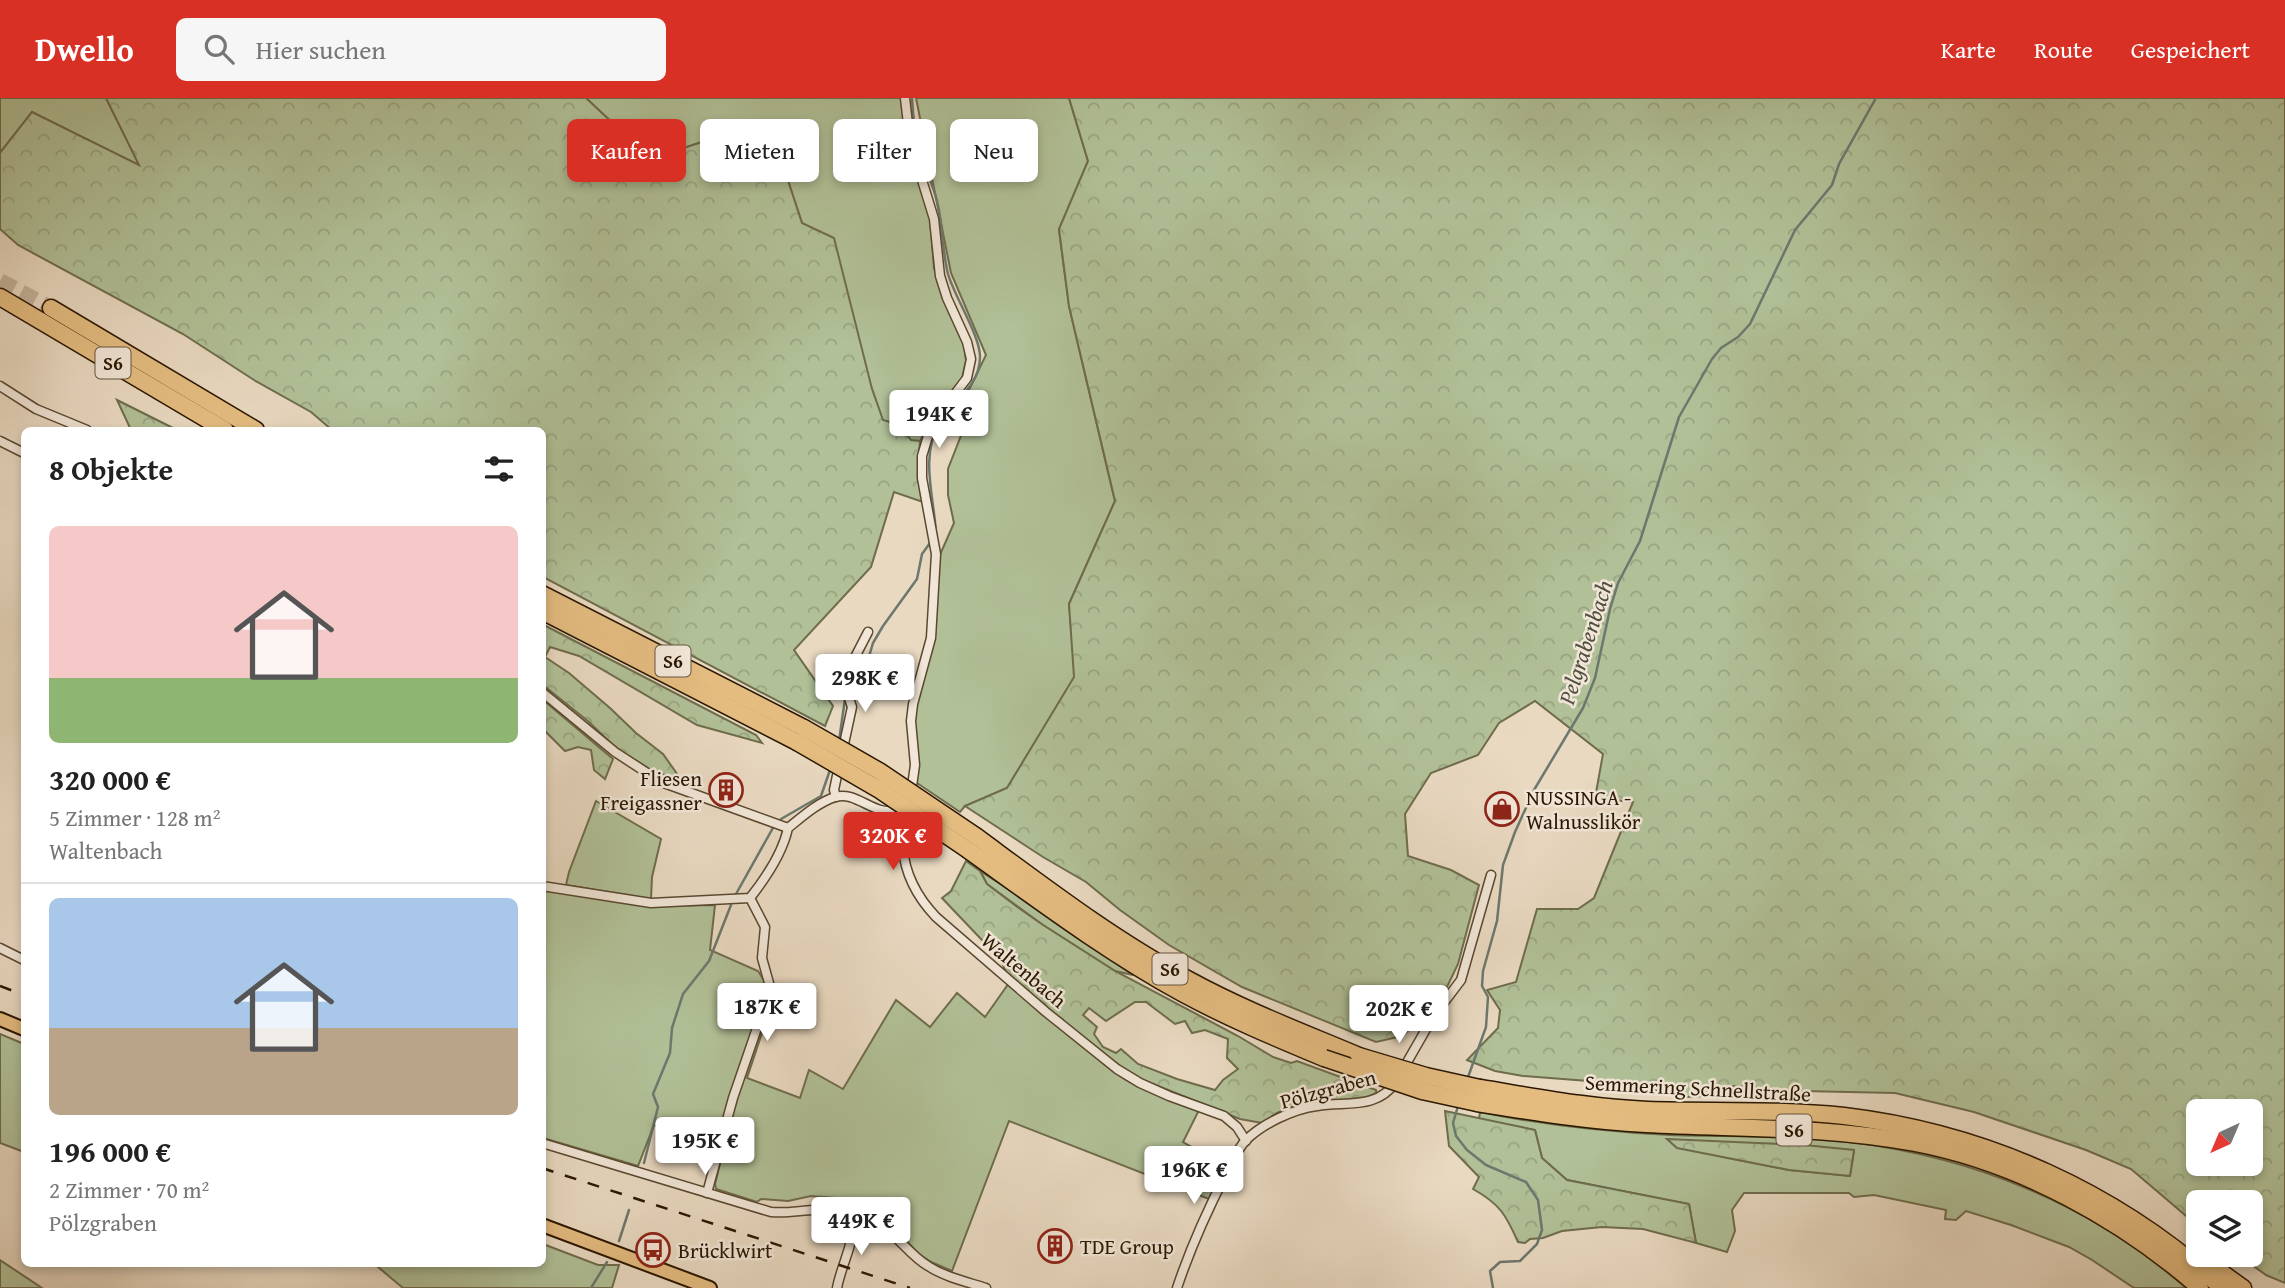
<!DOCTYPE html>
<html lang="de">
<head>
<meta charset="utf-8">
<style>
	:root { --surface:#fff; --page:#f6f6f6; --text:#222; --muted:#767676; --line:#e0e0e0; --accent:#d93025 }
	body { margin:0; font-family:"Gentium Book Plus",serif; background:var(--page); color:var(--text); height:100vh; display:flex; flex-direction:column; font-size:26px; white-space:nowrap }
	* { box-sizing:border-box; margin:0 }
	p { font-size:23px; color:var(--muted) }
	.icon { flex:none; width:38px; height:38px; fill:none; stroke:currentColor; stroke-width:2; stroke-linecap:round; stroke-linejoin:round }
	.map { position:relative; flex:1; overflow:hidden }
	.details { position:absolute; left:21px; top:329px; width:525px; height:840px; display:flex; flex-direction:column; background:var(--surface); border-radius:10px; box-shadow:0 4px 10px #0003 }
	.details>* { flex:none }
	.top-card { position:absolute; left:567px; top:21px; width:665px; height:63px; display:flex; gap:14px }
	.needle { width:46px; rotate:224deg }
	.controls { position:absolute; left:2186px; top:1001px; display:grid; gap:14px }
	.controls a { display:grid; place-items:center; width:77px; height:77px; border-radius:10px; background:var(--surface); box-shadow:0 4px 10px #0003; font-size:35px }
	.price { position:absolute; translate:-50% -60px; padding:0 16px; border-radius:7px; background:#fff; color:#222; font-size:23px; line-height:46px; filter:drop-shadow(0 2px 4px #0008) }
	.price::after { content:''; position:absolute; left:50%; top:42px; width:21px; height:16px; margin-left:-10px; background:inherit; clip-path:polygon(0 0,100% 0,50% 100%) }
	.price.selected { background:var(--accent); color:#fff }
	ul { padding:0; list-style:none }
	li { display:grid; align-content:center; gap:14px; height:371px; padding:0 28px }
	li+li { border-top:2px solid var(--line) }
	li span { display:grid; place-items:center; height:217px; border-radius:10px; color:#555 }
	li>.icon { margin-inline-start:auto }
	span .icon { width:126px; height:126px; fill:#fffc; stroke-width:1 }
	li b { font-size:30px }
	h2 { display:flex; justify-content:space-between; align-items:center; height:84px; padding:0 28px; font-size:30px }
	.pill { padding:0 24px; border-radius:10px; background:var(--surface); box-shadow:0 4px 10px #0003; font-size:24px; line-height:63px }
	.pill.selected { background:var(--accent); color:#fff }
	header { display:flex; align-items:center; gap:42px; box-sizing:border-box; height:98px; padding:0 35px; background:var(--accent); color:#fff }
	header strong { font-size:33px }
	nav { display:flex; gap:38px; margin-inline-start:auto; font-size:24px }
	.search { width:490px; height:63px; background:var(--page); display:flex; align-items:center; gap:18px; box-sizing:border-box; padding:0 24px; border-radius:10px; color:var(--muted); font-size:26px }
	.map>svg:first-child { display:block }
	.grass { fill:#b1c097; stroke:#6e6c4c; stroke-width:2; fill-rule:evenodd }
	.forest { fill:url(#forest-crowns); stroke:#6e6c4c; stroke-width:2; fill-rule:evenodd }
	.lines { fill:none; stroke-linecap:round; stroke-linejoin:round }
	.stream { stroke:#6c786e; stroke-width:2.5 }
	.motorway-tunnel { stroke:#c3b29a; stroke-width:16; stroke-dasharray:16 8; stroke-linecap:butt }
	.minor-casing { stroke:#5a4830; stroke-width:11 }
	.primary-casing { stroke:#2a1700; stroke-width:16 }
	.motorway-casing { stroke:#2a1700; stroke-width:19 }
	.minor { stroke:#f1e6d7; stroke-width:8 }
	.primary { stroke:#e4bc80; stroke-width:12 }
	.motorway { stroke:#e4bc80; stroke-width:16 }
	.rail { stroke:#2a1700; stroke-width:2.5; stroke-dasharray:12 12; stroke-linecap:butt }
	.motorway-bridge-casing { stroke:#2a1700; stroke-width:19; stroke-linecap:butt }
	.motorway-bridge { stroke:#e4bc80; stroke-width:16 }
	.labels { text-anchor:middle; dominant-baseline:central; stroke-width:5; stroke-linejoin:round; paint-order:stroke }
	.shield { fill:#f1e6d7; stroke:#665540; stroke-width:2 }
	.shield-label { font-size:19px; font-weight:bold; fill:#2a1700 }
	.poi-label { font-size:21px; fill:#2a1700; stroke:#f1e6d7; text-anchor:start }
	.street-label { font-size:21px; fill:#2a1700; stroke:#f1e6d7 }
	.water-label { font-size:23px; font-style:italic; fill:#505040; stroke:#f1e6d7 }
</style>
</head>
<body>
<header>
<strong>Dwello</strong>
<div class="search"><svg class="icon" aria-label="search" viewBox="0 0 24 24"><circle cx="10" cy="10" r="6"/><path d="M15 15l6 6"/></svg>Hier suchen</div>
<nav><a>Karte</a><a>Route</a><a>Gespeichert</a></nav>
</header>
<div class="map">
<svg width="2285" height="1190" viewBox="0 0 2285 1190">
	<defs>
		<pattern id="forest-crowns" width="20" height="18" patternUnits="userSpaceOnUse" patternTransform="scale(1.75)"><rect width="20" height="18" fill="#b1c097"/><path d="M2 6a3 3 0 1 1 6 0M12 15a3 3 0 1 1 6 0" fill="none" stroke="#98a480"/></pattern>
	</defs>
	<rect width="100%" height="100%" fill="#e9d9c1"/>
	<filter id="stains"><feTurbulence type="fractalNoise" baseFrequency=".00286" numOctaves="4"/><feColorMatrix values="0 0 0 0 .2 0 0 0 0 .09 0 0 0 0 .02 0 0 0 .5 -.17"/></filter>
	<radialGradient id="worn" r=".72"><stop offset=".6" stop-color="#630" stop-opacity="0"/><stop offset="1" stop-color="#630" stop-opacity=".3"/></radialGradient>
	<g class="grass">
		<path d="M 0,0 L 106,0 L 140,68 L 32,14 L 0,55 Z"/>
		<path d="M 586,0 L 902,0 L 906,38 L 913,71 L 921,88 L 930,120 L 934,170 L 939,186 L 964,246 L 966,263 L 961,285 L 929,325 L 920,343 L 911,343 C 905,334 895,325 883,323 L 872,291 L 802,125 L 768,22 L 675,53 L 620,32 Z"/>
		<path d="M 916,0 L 1069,0 L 1088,63 L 1059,132 L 1069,208 L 1115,403 L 1069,506 L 1075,579 L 1007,690 L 965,708 L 960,714 L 917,685 L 914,624 L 916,606 L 933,542 L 939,459 L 954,425 L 948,397 L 948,371 L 969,317 L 956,309 L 968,294 L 986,257 L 951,175 Z"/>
		<path d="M 596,703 L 661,741 L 652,779 L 651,801 L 566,787 L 569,774 Z"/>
		<path d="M 980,773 L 1002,787 L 1133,877 L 1115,873 L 1043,827 L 987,786 Z"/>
		<path d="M 542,792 L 651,808 L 715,807 L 710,852 L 758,873 L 765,884 L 766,893 L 715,1051 L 654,1027 L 638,1068 L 543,1040 Z"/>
		<path d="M 1009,885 L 1086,951 L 1126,982 L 1199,1012 L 1183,1044 L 1227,1069 L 1209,1101 L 1009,1023 L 952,1173 L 931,1164 L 919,1156 L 899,1135 L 896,1125 L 874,1108 L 860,1102 L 811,1098 L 788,1103 L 761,1101 L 757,1104 L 716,1091 L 715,1086 L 734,1009 L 771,900 L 774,899 L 747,980 L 800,1000 L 809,972 L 843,991 L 896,902 L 930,929 L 957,895 L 985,919 Z"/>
		<path d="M 0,936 L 24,946 L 24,1054 L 0,1045 Z"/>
		<path d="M 1480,1014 C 1543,1027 1606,1034 1670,1037 C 1730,1039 1791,1037 1850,1044 C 1974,1059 2092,1107 2186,1190 L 2134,1190 L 2092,1162 L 2069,1149 L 2011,1127 L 1966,1113 L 1956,1122 L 1945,1121 L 1946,1112 L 1874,1097 L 1854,1099 L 1849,1095 L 1744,1095 L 1732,1112 L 1735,1133 L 1727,1154 L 1696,1145 L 1689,1106 L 1567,1082 L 1542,1060 L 1535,1032 L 1479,1021 ZM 1741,1045 L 1804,1047 L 1854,1053 L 1850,1078 L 1789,1072 L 1723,1059 Z"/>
		<path d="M 543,1146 L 598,1167 L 619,1167 L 612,1190 L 403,1190 L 378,1169 L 379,1166 L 542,1166 Z"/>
		<path d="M 0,1162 L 42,1190 L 0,1190 Z"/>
	</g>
	<g class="forest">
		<path d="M 106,0 L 586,0 L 620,32 L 675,53 L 768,22 L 802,125 L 834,140 L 872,291 L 883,322 L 890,324 L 898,316 L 906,323 L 906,336 L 911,342 L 920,343 L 918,370 L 923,404 L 894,394 L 871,469 L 794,552 L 833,608 L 825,628 L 543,479 L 542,332 L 332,332 L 311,314 L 254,282 L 183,236 L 18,147 L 0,131 L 0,55 L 32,14 L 139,67 Z"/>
		<path d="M 1069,0 L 2285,0 L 2285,1185 L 2266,1177 L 2238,1157 L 2250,1157 L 2250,1104 L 2198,1104 L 2198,1128 L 2131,1071 L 2086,1052 L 1974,1014 L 1895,995 L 1802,993 L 1733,988 L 1727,997 L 1685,999 L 1627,986 L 1523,978 L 1495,973 L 1467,962 L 1498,930 L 1500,912 L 1487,892 L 1516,884 L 1537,811 L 1578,811 L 1594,800 L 1633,704 L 1595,700 L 1603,656 L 1535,603 L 1499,625 L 1478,657 L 1431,675 L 1405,716 L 1408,758 L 1451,772 L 1479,787 L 1458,866 L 1445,893 L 1419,923 L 1402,938 L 1376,944 L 1242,889 L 1169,847 L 1120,812 L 1086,784 L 1043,759 L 965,708 L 1007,690 L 1074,579 L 1069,506 L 1115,403 L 1069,208 L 1059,131 L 1088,63 ZM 2198,1013 L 2250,1013 L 2250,1066 L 2198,1066 Z"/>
		<path d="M 117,302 L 177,332 L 131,332 Z"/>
		<path d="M 542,526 L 756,637 L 762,645 L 697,627 L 579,558 L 550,549 L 545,559 L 569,575 L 610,610 L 636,635 L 663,656 L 680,680 L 656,675 L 617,651 L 589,624 L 543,587 Z"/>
		<path d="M 542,601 L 613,661 L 605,681 L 594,672 L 591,652 L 578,649 L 565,653 L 543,631 Z"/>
		<path d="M 966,763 L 980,773 L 987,786 L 1016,808 L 1043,827 L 1115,873 L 1238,938 L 1273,959 L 1291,965 L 1297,963 L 1376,992 L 1376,998 L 1336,1003 L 1328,1002 L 1320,992 L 1293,1009 L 1277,1015 L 1262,1025 L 1240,1021 L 1136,979 L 1091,948 L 1008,879 L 1001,862 L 942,800 L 951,793 ZM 1135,904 L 1146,904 L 1175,926 L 1185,923 L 1192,935 L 1205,932 L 1228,941 L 1227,960 L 1238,971 L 1223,982 L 1215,992 L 1177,981 L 1138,966 L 1121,951 L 1116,955 L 1103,949 L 1094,936 L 1097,929 L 1083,917 L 1089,910 L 1106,923 Z"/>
		<path d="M 1445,1013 L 1535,1032 L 1542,1060 L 1567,1082 L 1689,1106 L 1696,1145 L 1643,1131 L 1602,1129 L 1562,1133 L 1543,1140 L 1530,1141 L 1525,1145 L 1518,1144 C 1506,1117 1500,1106 1473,1091 L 1479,1079 L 1449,1048 Z"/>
		<path d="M 1667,1041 L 1804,1047 L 1854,1052 L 1850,1078 L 1789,1072 L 1677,1050 Z"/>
	</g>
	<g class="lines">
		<g class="stream">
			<path d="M 912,0 C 913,17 915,37 919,53 C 924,69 933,86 937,103 C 943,127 942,152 948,176 C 955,200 981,239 980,260 C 979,290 953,302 939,326 C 920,359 934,399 936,435"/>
			<path d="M 849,591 L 854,579 L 868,562 L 873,545 L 883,528 L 917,481 L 922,456 L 930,445"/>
			<path d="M 839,643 L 845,601"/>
			<path d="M 781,721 L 821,698 L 831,669"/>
			<path d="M 736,796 L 774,728"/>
			<path d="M 1467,982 L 1486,929 L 1488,899 L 1482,888 L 1483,873 L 1497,823 L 1503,767 L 1515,734 L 1534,692 L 1583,610 L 1595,580 L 1610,511 L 1618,485 L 1640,443 L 1679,319 L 1712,261 L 1721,250 L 1738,239 L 1750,226 L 1795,132 L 1832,87 L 1839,66 L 1876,0"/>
			<path d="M 1458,1008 L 1453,1025 L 1456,1038 L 1467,1052 L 1486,1067 L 1526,1084 L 1538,1102 L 1542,1132 L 1537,1146 L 1520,1163 L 1500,1164 L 1490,1173 L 1493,1190"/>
			<path d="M 644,1065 L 658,1009 L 653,996 L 670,955 L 672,930 L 683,896 L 709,863 L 731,807"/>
			<path d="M 619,1143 L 629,1112"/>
			<path d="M 591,1190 L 607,1164"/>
		</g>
		<path class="motorway-tunnel" d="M 0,183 L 51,210"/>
		<g class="minor-casing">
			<g id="minor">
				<path d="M 905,0 L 910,43 L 934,121 L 940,178 L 947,200 L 967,244 L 971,261 L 967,280 L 937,320 L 928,338 L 922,358 L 922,380 L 936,456 L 931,540 L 913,606 L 911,623 L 915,667 L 912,688 L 909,694"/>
				<path d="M 0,288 L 36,311 L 87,332"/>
				<path d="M 0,343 L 24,355"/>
				<path d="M 542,594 L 615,654 L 661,684 L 788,730"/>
				<path d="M 842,655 L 852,609 L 845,588 L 852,565 L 868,534"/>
				<path d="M 836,699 L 834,692 L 839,668"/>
				<path d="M 542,788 L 651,805 L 750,800 C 765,781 783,754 788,730 C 802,719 817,705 835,699 C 857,692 876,721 898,711 C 904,724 902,736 903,750 C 905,777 918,800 936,819 L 1046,914 L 1117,971 L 1140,985 L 1169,998 L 1224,1018 L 1237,1029 L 1246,1043"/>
				<path d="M 0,850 L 24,862"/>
				<path d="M 1402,973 L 1433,919 L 1461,882 L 1491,777"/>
				<path d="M 542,1045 L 771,1114 C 802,1117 826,1102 854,1125"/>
				<path d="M 707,1095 L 733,1000 L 769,895 L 769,885 L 762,860 L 765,829 L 750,800"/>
				<path d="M 854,1125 C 889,1118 902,1153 928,1168 C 945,1179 967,1184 986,1190"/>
				<path d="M 837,1190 C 841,1168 853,1148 854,1125"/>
				<path d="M 1177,1190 C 1190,1151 1207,1113 1226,1076 C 1232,1065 1237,1052 1245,1043 C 1262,1026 1293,1011 1317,1008 C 1347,1003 1376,1012 1396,984"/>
			</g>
		</g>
		<g class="primary-casing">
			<g id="primary">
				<path d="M 0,921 L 24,931"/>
				<path d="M 542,1127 L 710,1190"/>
			</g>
		</g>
		<g class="motorway-casing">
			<g id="motorway">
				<path d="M 0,199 L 225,332"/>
				<path d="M 51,210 L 256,332"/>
				<path d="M 542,496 L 804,630"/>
				<path d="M 542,513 L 797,644"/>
				<path d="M 977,739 C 1045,789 1114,842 1189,882 C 1244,912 1302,934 1359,958"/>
				<path d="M 968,752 C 1038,802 1107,854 1182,895 C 1228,920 1276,940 1324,960"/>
				<path d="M 1480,990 C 1536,999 1592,1010 1648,1012 C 1713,1014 1779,1011 1844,1018 C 1986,1035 2117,1094 2222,1190"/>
				<path d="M 1477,1005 C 1533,1014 1589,1023 1646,1026 C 1736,1031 1826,1028 1915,1045 C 2020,1065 2121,1121 2200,1190"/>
				<path d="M 2207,1164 L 2243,1190"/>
			</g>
		</g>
		<use href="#minor" class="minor"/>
		<use href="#primary" class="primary"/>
		<use href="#motorway" class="motorway"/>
		<g class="rail">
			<path d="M 0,888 L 24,897"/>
			<path d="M 542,1070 L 910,1190"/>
		</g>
		<g class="motorway-bridge-casing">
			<g id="motorway-bridge">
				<path d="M 804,630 L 879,673 L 977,739"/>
				<path d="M 797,644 L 878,691 L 968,752"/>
				<path d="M 1359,958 L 1426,978 L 1480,990"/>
				<path d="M 1324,960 L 1422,993 L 1477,1005"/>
			</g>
		</g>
		<use href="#motorway-bridge" class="motorway-bridge"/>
	</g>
	<defs>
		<g id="building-ring" transform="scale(1.75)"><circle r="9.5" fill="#f1e6d7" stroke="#8f2418" stroke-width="1.5"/><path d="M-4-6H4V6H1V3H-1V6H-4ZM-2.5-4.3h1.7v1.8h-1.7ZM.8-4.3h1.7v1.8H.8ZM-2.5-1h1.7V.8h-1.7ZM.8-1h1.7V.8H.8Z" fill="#8f2418"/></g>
		<g id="shop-ring" transform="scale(1.75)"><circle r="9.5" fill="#f1e6d7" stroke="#8f2418" stroke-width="1.5"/><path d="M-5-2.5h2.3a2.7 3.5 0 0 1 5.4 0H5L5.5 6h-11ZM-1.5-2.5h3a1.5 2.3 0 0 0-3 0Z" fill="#8f2418"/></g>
		<g id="bus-ring" transform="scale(1.75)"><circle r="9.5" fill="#f1e6d7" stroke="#8f2418" stroke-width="1.5"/><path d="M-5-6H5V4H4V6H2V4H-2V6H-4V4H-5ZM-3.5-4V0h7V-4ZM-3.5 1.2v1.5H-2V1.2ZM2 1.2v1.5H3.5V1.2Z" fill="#8f2418"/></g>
	</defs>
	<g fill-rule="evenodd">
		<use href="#building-ring" x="726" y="692"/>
		<use href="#shop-ring" x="1502" y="711"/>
		<use href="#building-ring" x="1055" y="1148"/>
		<use href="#bus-ring" x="653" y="1152"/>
	</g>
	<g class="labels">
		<g class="shield">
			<rect x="95.5" y="249.5" width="35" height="31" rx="5"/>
			<rect x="655.5" y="547.5" width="35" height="31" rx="5"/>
			<rect x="1152.5" y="855.5" width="35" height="31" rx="5"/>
			<rect x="1776.5" y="1016.5" width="35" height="31" rx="5"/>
		</g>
		<g class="shield-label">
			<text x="113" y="265">S6</text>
			<text x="673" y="563">S6</text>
			<text x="1170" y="871">S6</text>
			<text x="1794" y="1032">S6</text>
		</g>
		<g class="poi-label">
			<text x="702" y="680" text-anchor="end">Fliesen<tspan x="702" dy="24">Freigassner</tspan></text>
			<text x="1526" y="699">NUSSINGA -<tspan x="1526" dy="24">Walnusslikör</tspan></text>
			<text x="1080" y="1148">TDE Group</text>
			<text x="678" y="1152">Brücklwirt</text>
		</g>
		<g class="street-label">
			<text transform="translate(1024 872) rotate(40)">Waltenbach</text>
			<text transform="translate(1698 990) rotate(3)">Semmering Schnellstraße</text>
			<text transform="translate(1328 991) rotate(-15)">Pölzgraben</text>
		</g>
		<g class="water-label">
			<text transform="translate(1585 544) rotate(-72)">Pelgrabenbach</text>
		</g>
	</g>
	<rect width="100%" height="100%" filter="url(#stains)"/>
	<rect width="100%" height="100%" fill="url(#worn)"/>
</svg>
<div class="controls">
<a><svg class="needle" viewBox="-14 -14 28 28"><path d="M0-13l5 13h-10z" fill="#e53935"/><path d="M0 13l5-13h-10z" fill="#767676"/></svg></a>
<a><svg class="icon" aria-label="layers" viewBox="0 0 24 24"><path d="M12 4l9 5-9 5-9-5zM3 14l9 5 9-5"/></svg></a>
</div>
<b class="price" style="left:939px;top:352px">194K €</b>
<b class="price" style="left:865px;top:616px">298K €</b>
<b class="price selected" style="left:893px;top:774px">320K €</b>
<b class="price" style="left:767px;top:945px">187K €</b>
<b class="price" style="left:1399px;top:947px">202K €</b>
<b class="price" style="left:705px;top:1079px">195K €</b>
<b class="price" style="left:1194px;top:1108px">196K €</b>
<b class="price" style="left:861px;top:1159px">449K €</b>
<div class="top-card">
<a class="pill selected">Kaufen</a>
<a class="pill">Mieten</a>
<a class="pill">Filter</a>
<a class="pill">Neu</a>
</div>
<section class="details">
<h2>8 Objekte<svg class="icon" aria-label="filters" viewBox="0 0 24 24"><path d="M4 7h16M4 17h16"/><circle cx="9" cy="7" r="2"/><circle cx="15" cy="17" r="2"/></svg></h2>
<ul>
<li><span style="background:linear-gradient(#f6c9c9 70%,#8fb573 0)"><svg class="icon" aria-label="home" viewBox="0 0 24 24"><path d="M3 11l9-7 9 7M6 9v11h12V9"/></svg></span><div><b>320 000 €</b><p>5 Zimmer · 128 m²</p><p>Waltenbach</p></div></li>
<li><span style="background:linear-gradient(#a9c7e8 60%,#b9a48a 0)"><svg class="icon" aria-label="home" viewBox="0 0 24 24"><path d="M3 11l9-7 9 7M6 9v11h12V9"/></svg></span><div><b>196 000 €</b><p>2 Zimmer · 70 m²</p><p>Pölzgraben</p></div></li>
</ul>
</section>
</div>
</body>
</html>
